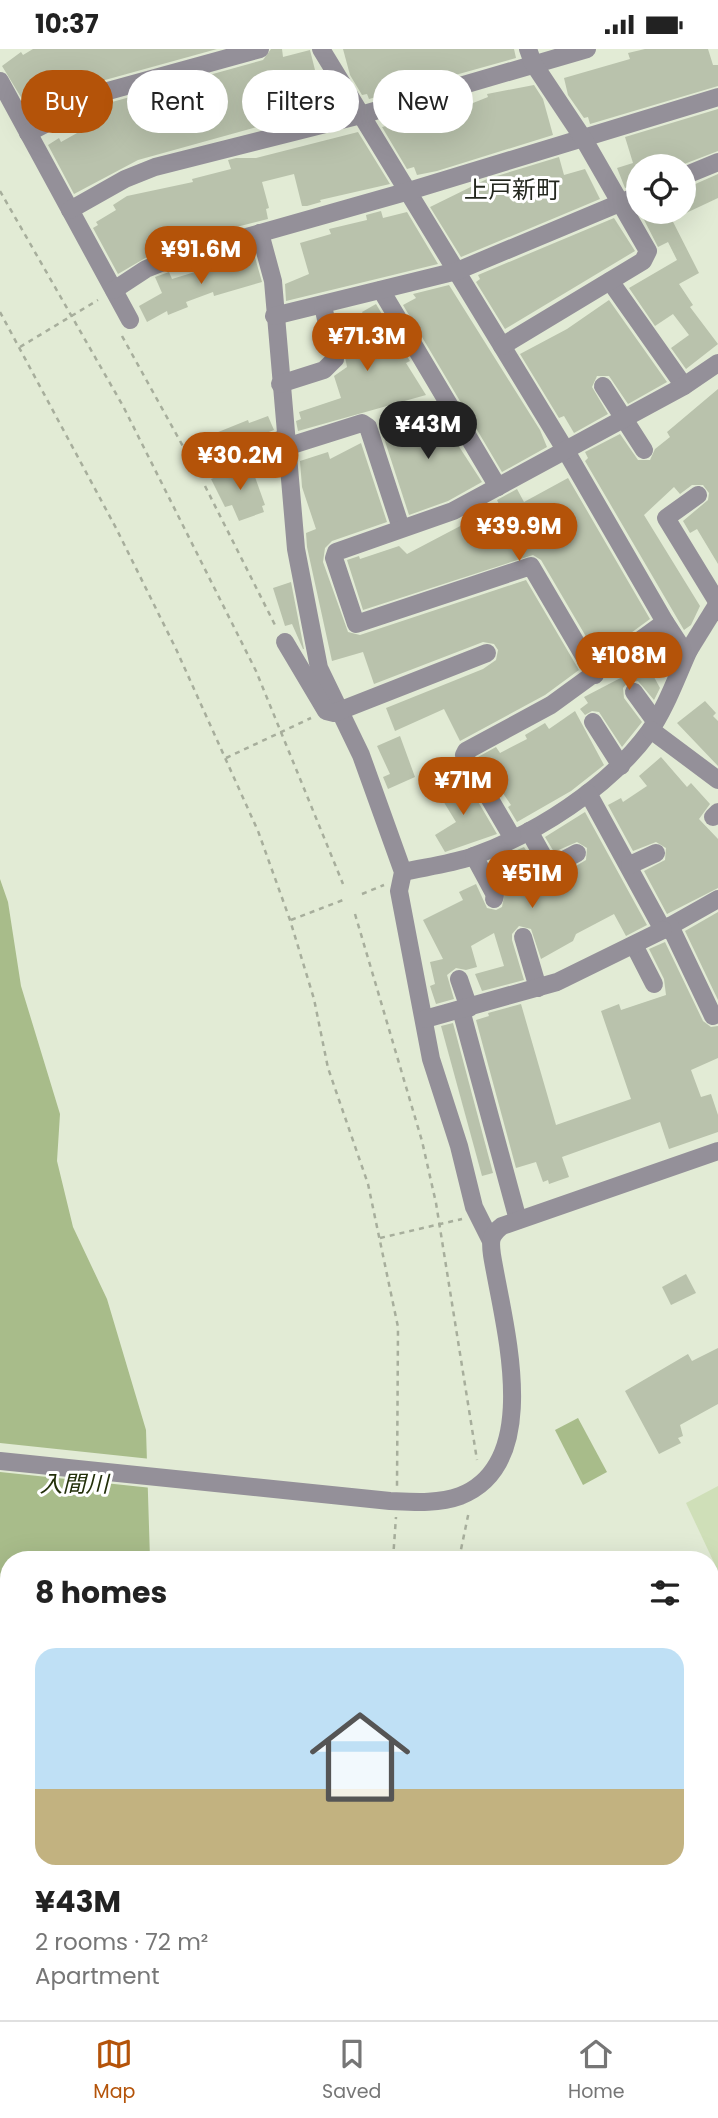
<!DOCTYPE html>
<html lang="en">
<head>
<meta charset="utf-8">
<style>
	:root { --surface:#fff; --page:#f6f6f6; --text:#222; --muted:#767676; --line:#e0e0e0; --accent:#b45309 }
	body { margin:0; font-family:Poppins,"Noto Sans JP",sans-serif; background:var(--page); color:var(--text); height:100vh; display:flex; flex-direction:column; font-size:26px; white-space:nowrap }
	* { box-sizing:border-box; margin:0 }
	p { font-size:23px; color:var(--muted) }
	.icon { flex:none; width:38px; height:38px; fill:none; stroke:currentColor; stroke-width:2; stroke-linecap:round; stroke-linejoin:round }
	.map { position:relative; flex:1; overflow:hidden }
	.drawer { position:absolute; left:0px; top:1502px; width:719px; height:471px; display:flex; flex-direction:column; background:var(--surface); border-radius:28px 28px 0 0; box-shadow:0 7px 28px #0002 }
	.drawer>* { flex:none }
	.banner { position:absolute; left:21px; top:21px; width:677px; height:63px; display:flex; gap:14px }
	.controls { position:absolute; left:626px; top:105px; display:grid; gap:14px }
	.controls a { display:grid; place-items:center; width:70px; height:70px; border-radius:50%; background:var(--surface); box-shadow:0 7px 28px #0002; font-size:35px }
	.price { position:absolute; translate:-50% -60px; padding:0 16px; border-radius:24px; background:var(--accent); color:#fff; font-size:23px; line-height:46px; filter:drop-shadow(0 2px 4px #0008) }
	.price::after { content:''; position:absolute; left:50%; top:42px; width:21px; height:16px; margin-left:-10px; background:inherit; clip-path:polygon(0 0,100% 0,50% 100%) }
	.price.active { background:#222; color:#fff }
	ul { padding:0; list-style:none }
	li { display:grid; align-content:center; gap:14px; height:371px; padding:0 35px }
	li span { display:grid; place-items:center; height:217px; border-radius:21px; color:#555 }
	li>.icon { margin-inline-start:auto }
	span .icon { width:126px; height:126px; fill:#fffc; stroke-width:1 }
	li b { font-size:30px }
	h2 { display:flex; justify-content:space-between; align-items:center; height:84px; padding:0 35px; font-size:30px }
	.pill { padding:0 24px; border-radius:32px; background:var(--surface); box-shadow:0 7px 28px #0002; font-size:24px; line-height:63px }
	.pill.active { background:var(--accent); color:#fff }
	.status { display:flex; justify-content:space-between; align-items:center; height:49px; padding:0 35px; background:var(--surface); direction:ltr }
	.status svg { height:19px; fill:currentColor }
	.menu { display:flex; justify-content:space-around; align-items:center; height:98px; border-top:2px solid var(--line); background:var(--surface); font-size:19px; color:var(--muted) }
	.menu a { display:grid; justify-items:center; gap:4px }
	.menu .active { color:var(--accent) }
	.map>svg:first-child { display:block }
	.green { fill:#cfdfb8 }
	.water { fill:#a8bc8a }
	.pier { fill:#e2ebd5 }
	.building { fill:#b9c2ac }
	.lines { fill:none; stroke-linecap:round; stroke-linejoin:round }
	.path { stroke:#a7ae9c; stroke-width:2.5; stroke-dasharray:5 5; stroke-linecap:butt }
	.minor { stroke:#949099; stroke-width:18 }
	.labels { text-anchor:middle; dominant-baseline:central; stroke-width:6; stroke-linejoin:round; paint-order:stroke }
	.water-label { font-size:23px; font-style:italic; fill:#23300a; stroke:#fff }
	.quarter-label { font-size:24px; fill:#24281f; stroke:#fff }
</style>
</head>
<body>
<div class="status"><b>10:37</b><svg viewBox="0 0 49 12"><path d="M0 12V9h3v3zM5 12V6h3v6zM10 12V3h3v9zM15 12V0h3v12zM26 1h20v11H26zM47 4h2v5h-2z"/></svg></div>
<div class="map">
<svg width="718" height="1971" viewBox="0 0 718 1971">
	<rect width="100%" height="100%" fill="#e2ebd5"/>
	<g class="green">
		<path d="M 718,1437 L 718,1522 L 686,1454 Z"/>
		<path d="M 718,1743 L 718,1841 L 710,1845 L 710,1746 Z"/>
	</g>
	<g class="water">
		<path d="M 0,830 L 8,853 L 21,937 L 60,1065 L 57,1112 L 73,1178 L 107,1250 L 146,1381 L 150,1510 L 9,1510 L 9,1964 L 65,1964 L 58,1971 L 0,1971 Z"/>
		<path d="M 578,1369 L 607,1423 L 583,1436 L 555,1381 Z"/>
	</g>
	<path class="pier" d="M 0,1394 L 151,1410 L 152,1439 L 0,1423 Z"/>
	<g class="building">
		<path d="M 33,0 L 217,0 L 105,31 L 33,68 L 2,17 L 21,3 L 23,6 Z"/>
		<path d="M 271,0 L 282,0 L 283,8 L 310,1 L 320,41 L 331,38 L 341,59 L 293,68 L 138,111 L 74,145 L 48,96 L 59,89 L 61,93 L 86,79 L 84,76 L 95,71 L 91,64 L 112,53 L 263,11 Z"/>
		<path d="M 343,0 L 514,0 L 516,9 L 369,50 L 367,45 L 362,46 L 350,26 Z"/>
		<path d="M 645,0 L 708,0 L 713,16 L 718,16 L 718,37 L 590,75 L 588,68 L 584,69 L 568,46 L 564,29 L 630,10 L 628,4 Z"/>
		<path d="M 534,36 L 543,50 L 553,86 L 437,122 L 417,126 L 414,118 L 407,120 L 382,78 L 386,77 L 385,71 L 416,62 L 434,58 L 436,65 L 473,54 L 488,48 L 487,45 Z"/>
		<path d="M 718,60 L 718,102 L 679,117 L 639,117 L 639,134 L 625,139 L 617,119 L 633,114 L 625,88 Z"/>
		<path d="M 358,83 L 390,135 L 320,151 L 321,153 L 307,157 L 302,157 L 294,125 L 262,133 L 269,159 L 266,160 L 268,170 L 181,192 L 182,194 L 159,201 L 118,225 L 93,179 L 98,176 L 96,173 L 116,161 L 113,156 L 127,147 L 193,133 L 192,130 L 231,120 L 228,111 L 236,109 L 256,109 Z"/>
		<path d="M 559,108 L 564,126 L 585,120 L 600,150 L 461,208 L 430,158 L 487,130 Z"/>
		<path d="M 718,125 L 718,149 L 684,165 L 684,140 Z"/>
		<path d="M 381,162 L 383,169 L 407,163 L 438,215 L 286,252 L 285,235 L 309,225 L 300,194 L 331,185 L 329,180 L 367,171 L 366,166 Z"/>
		<path d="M 640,163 L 668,163 L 699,224 L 679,235 L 693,256 L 690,258 L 718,295 L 686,320 L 671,299 L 689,286 L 673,265 L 655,277 L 629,239 L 677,211 L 668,193 L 658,198 Z"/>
		<path d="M 614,169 L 635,202 L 505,280 L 476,233 L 480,230 L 478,226 Z"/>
		<path d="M 254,205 L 262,233 L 214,247 L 213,243 L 186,253 L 188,258 L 168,266 L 167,262 L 147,273 L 139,257 L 162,244 L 155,228 L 169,223 L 172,230 Z"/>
		<path d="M 449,236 L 540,381 L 547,398 L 502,423 L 403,256 L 416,249 L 413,245 Z"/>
		<path d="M 609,251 L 667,333 L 628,355 L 609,327 L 597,327 L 592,338 L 608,365 L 574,384 L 564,367 L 559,369 L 520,305 L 567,280 Z"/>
		<path d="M 376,255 L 410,312 L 406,314 L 426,346 L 298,382 L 296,372 L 301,370 L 299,363 L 341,349 L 334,327 L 347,318 L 339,276 L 365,268 L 362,263 Z"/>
		<path d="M 718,340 L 718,515 L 697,480 L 690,484 L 683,472 L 708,451 L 709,444 L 703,436 L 692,436 L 680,445 L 674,438 L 644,466 L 700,557 L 691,576 L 684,581 L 585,412 L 588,409 L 585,403 L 620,385 L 638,411 L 650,411 L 655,400 L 670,388 L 667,383 Z"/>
		<path d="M 432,356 L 482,433 L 448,452 L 409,466 L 382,383 Z"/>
		<path d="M 268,367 L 274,381 L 202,409 L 200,404 L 196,406 L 191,394 L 248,371 L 249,374 Z"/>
		<path d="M 361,394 L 387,473 L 332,492 L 325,499 L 323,513 L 348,583 L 360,586 L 526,531 L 579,621 L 545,646 L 460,692 L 444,660 L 395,682 L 386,659 L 483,620 L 496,611 L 498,601 L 494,595 L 483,593 L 374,635 L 363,603 L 332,612 L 307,498 L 306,484 L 316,480 L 302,438 L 300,412 L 328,403 L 330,410 Z"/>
		<path d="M 250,414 L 265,456 L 262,457 L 264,463 L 239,472 L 232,456 L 225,458 L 211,430 Z"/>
		<path d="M 568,429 L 650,570 L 598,608 L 541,511 L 533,506 L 363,561 L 347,511 L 359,507 L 360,510 L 399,497 L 407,505 L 485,464 L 502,495 L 526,485 L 514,461 L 504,466 L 497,451 L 517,440 L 524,453 Z"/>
		<path d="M 291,533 L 304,600 L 303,600 L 292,575 L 285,577 L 273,539 Z"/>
		<path d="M 662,589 L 668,599 L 664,602 L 671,614 L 668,620 L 654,628 L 660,639 L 654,651 L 638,632 L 628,633 L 623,639 L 624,649 L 642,673 L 622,698 L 599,663 L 592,662 L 585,666 L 580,660 L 588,654 L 584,648 L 632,623 L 627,615 Z"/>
		<path d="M 705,652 L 716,664 L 713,667 L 718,672 L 718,717 L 677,674 Z"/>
		<path d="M 575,662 L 604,716 L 571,742 L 517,773 L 508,758 L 511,756 L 478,708 L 496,698 L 500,704 L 527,690 L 525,686 L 545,674 L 549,680 Z"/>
		<path d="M 400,687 L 415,728 L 388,740 L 383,728 L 390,725 L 377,697 Z"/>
		<path d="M 661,708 L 687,738 L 691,734 L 710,755 L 699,770 L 718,790 L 718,839 L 667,865 L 644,822 L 665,811 L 666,799 L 656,793 L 633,802 L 608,756 L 621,749 L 623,753 L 647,737 L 639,727 Z"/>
		<path d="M 463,727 L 497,785 L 445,803 L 435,786 L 456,773 L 437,742 Z"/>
		<path d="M 585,763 L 647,876 L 626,887 L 614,865 L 576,885 L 573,892 L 541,910 L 531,880 L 519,877 L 512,885 L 512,891 L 524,931 L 482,942 L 475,925 L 504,917 L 494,884 L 471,897 L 477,918 L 466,921 L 456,919 L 447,926 L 454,950 L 436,955 L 430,937 L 435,935 L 430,913 L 443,910 L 423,871 L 463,851 L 459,843 L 476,835 L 487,859 L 496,861 L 502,858 L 505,842 L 490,813 L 524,798 L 547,834 L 559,835 L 564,824 L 586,811 L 587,799 L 577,793 L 554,803 L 545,788 Z"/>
		<path d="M 718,863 L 718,951 L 685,882 Z"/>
		<path d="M 665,893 L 703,972 L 711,978 L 718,977 L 718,1009 L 691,1021 L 701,1048 L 711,1045 L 718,1066 L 718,1083 L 669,1100 L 660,1073 L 562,1108 L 569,1128 L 549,1135 L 548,1131 L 543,1133 L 536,1113 L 516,1119 L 476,971 L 489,967 L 488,964 L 521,955 L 556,1076 L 631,1050 L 601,962 L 619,955 L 621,961 L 666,946 L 664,930 L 649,900 Z"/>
		<path d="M 453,974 L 493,1124 L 482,1127 L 441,977 Z"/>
		<path d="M 686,1225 L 696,1244 L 671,1256 L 662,1238 Z"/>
		<path d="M 718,1299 L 718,1355 L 680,1376 L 683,1387 L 678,1389 L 681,1394 L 659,1405 L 625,1342 L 688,1305 L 692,1312 Z"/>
	</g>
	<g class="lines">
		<g class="path">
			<path d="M 0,142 L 123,357 L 256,622 L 343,835"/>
			<path d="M 0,263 L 116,479 L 176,600 L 258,782 L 290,871 L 314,950 L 328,1019 L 368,1135 L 398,1278 L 397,1437"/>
			<path d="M 122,287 L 190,410"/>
			<path d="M 20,298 L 98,251"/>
			<path d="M 205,437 L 276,578"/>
			<path d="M 226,709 L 311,669"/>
			<path d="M 362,845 L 384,836"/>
			<path d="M 355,865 L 422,1092 L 436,1154 L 477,1411"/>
			<path d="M 291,871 L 343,851"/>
			<path d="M 380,1189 L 462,1170"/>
			<path d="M 393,1510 L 396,1468"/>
			<path d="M 459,1510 L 469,1462"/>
			<path d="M 193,1971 L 199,1964"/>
			<path d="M 273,1971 L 278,1964"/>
			<path d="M 352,1971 L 356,1964"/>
		</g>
		<g class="minor">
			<path d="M 321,0 L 566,402 L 665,573 L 680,596 L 689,601 C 677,627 666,659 649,683 C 608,739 536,785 471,808 C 449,815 426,818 403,823"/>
			<path d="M 0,32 L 130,271"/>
			<path d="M 28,84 L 108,42 L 260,0"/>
			<path d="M 684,127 L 718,113"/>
			<path d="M 70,161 L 125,130 L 155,118 L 361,66 L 587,0"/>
			<path d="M 260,184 L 273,232 L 296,500 L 319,619 L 361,706 L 403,823 L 399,842 L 431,1010 L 459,1097 L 474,1158 L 490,1190"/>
			<path d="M 610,232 L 684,337"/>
			<path d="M 114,241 L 146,220 L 176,208 L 409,142 L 718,48"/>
			<path d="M 381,241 L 498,438"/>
			<path d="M 274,267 L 457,222 L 639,146"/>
			<path d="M 502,297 L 643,212 L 648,202 L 583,89 L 533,14 L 528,0"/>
			<path d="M 280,335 L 324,321 L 335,310 L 323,257"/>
			<path d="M 603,337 L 644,401"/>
			<path d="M 286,398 L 362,374 L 368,378 L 401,479"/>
			<path d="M 204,420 L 285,389"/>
			<path d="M 698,446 L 666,469 L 718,554"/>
			<path d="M 285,593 L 326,662 L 334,664 L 487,604"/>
			<path d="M 689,601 L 718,554"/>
			<path d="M 595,626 L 531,517 L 356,575 L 334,509 L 336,503 L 453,462 L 684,337 L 718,314"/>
			<path d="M 634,643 L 655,672"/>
			<path d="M 593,673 L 621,717"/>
			<path d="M 651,681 L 718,731"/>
			<path d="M 588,744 L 663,881 L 718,850"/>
			<path d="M 713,768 L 718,763"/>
			<path d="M 529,782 L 553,825"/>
			<path d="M 512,788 L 464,706 L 466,702 L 551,656 L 665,573"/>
			<path d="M 474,807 L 495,846 L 494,850"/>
			<path d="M 630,816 L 656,804"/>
			<path d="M 549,819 L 577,804"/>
			<path d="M 670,877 L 713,967"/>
			<path d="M 523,888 L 538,939"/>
			<path d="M 634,896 L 654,935"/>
			<path d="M 459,930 L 469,959"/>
			<path d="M 461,961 L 518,1171"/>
			<path d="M 425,970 L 557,933 L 663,881"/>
			<path d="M 0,1412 L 390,1452 C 413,1453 438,1455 460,1447 C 545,1414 503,1274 492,1206 C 490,1192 490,1186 502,1177 L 718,1102"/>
			<path d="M 710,1851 L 718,1847"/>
			<path d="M 565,1964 L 569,1971"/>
			<path d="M 692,1964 L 696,1971"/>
		</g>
	</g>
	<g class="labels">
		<g class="water-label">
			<text x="74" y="1435">入間川</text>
		</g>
		<g class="quarter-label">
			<text x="512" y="140">上戸新町</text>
		</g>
	</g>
</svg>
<div class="controls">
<a><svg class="icon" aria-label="locate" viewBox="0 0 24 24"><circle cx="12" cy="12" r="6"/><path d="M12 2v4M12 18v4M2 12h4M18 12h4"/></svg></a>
</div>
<b class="price" style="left:201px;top:237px">¥91.6M</b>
<b class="price" style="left:367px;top:324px">¥71.3M</b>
<b class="price active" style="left:428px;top:412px">¥43M</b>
<b class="price" style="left:240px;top:443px">¥30.2M</b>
<b class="price" style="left:519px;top:514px">¥39.9M</b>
<b class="price" style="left:629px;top:643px">¥108M</b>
<b class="price" style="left:463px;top:768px">¥71M</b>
<b class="price" style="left:532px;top:861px">¥51M</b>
<div class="banner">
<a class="pill active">Buy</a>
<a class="pill">Rent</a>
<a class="pill">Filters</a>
<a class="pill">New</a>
</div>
<section class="drawer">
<h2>8 homes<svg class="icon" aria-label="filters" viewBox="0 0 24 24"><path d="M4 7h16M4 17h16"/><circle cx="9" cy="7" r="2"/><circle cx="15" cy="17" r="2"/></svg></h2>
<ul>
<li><span style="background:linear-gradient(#bfe0f5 65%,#c2b280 0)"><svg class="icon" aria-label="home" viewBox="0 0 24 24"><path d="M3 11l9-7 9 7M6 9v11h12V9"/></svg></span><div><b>¥43M</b><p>2 rooms · 72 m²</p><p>Apartment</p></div></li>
</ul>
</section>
</div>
<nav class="menu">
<a class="active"><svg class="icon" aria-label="map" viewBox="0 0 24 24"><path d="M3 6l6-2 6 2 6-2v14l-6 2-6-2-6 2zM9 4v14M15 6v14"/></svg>Map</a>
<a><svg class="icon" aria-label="saved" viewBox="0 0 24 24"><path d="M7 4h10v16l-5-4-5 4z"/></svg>Saved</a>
<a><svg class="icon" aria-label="home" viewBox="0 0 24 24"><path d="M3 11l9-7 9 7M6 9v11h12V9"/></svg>Home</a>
</nav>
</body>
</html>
